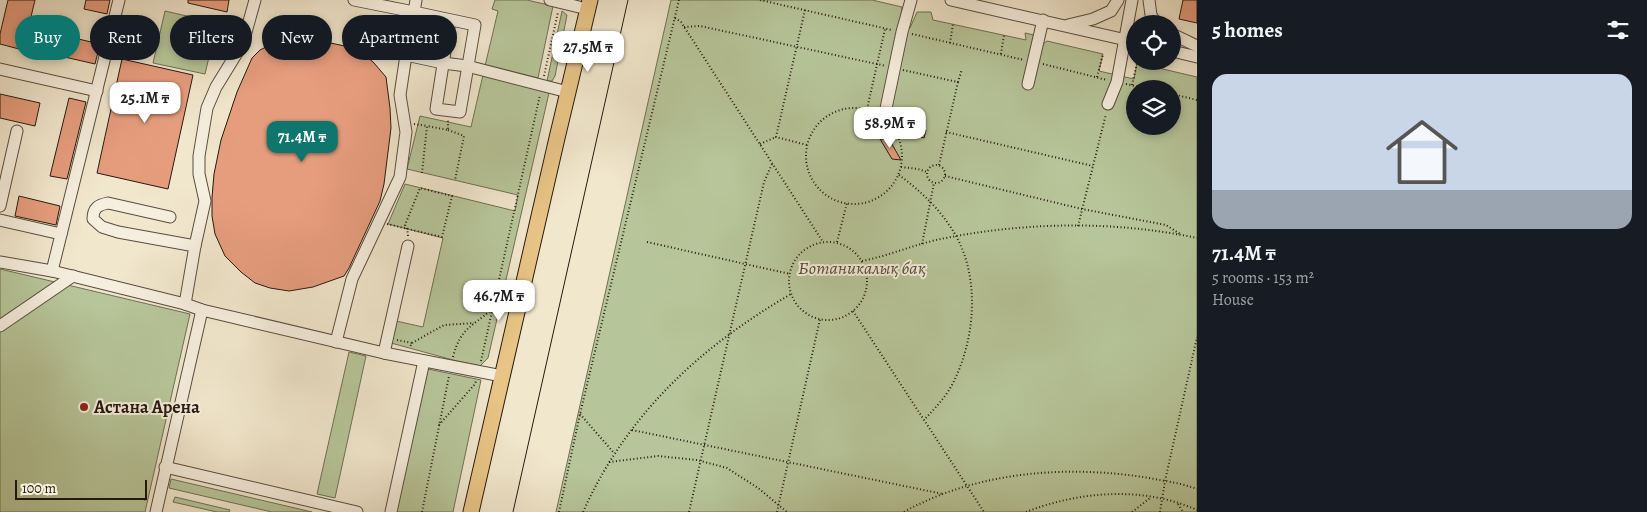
<!DOCTYPE html>
<html lang="en">
<head>
<meta charset="utf-8">
<style>
	:root { --surface:#171b24; --page:#242831; --text:#f1f3f6; --muted:#9ea1a6; --accent:#0f766e }
	body { margin:0; font-family:Alegreya,serif; background:var(--page); color:var(--text); height:100vh; display:flex; flex-direction:column; font-size:19px; white-space:nowrap }
	* { box-sizing:border-box; margin:0 }
	p { font-size:16px; color:var(--muted) }
	.icon { flex:none; width:28px; height:28px; fill:none; stroke:currentColor; stroke-width:2; stroke-linecap:round; stroke-linejoin:round }
	.map { position:relative; flex:1; overflow:hidden }
	.side { display:flex; flex-direction:column; background:var(--surface); width:450px }
	.side>* { flex:none }
	.hud { position:absolute; left:15px; top:15px; width:475px; height:45px; display:flex; gap:10px }
	.fabs { position:absolute; left:1126px; top:15px; display:grid; gap:10px }
	.fabs a { display:grid; place-items:center; width:55px; height:55px; border-radius:50%; background:var(--surface); box-shadow:0 2px 8px #0003; font-size:25px }
	.scale { position:absolute; left:15px; bottom:12px; width:132px; box-sizing:border-box; padding-left:5px; border:2px solid #261a10; border-top:0; font-size:14px; line-height:18px; white-space:nowrap; color:#261a10; -webkit-text-stroke:4px #f6efde; paint-order:stroke }
	.price { position:absolute; translate:-50% -42px; padding:0 11px; border-radius:10px; background:#fff; color:#222; font-size:16px; line-height:32px; filter:drop-shadow(0 1px 2px #0008) }
	.price::after { content:''; position:absolute; left:50%; top:30px; width:15px; height:11px; margin-left:-8px; background:inherit; clip-path:polygon(0 0,100% 0,50% 100%) }
	.price.on { background:var(--accent); color:#fff }
	ul { padding:0; list-style:none }
	li { display:grid; align-content:center; gap:10px; height:265px; padding:0 15px }
	li span { display:grid; place-items:center; height:155px; border-radius:15px; color:#555 }
	li>.icon { margin-inline-start:auto }
	span .icon { width:90px; height:90px; fill:#fffc; stroke-width:1 }
	li b { font-size:21px }
	h2 { display:flex; justify-content:space-between; align-items:center; height:60px; padding:0 15px; font-size:21px }
	.pill { padding:0 18px; border-radius:22px; background:var(--surface); box-shadow:0 2px 8px #0003; font-size:18px; line-height:45px }
	.pill.on { background:var(--accent); color:#fff }
	main { display:flex; flex:1; min-height:0 }
	.map>svg:first-child { display:block }
	.green { fill:#b7c69a; stroke:#6e7055; fill-rule:evenodd }
	.building { fill:#e69d7e; stroke:#261a10 }
	.lines { fill:none; stroke-linecap:round; stroke-linejoin:round }
	.minor-casing { stroke:#594d3f; stroke-width:13 }
	.major-casing { stroke:#261a10; stroke-width:17 }
	.path { stroke:#261a10; stroke-width:2; stroke-dasharray:1 2.5; stroke-linecap:butt }
	.minor { stroke:#f6efde; stroke-width:11 }
	.major { stroke:#e8c486; stroke-width:15 }
	.tram { stroke:#261a10; stroke-width:1 }
	.poi-dot { fill:#8f2418; stroke:#f6efde; stroke-width:2 }
	.labels { text-anchor:middle; dominant-baseline:central; stroke-width:4; stroke-linejoin:round; paint-order:stroke }
	.park-label { font-size:18px; font-style:italic; fill:#524e39; stroke:#f6efde }
	.poi-label { font-size:18px; font-weight:bold; fill:#261a10; stroke:#f6efde; text-anchor:start }
</style>
</head>
<body>
<main>
<div class="map">
<svg width="1197" height="512" viewBox="0 0 1197 512">
	<rect width="100%" height="100%" fill="#f1e7cd"/>
	<filter id="stains"><feTurbulence type="fractalNoise" baseFrequency=".004" numOctaves="4"/><feColorMatrix values="0 0 0 0 .2 0 0 0 0 .09 0 0 0 0 .02 0 0 0 .5 -.17"/></filter>
	<radialGradient id="worn" r=".72"><stop offset=".6" stop-color="#630" stop-opacity="0"/><stop offset="1" stop-color="#630" stop-opacity=".3"/></radialGradient>
	<g class="green">
		<path d="M 495,0 L 527,0 L 553,6 L 538,78 L 485,66 L 498,11 L 492,9 Z"/>
		<path d="M 671,0 L 872,0 L 902,7 L 900,26 L 910,28 L 917,12 L 931,12 L 933,20 L 1026,40 L 1025,33 L 1034,35 L 1043,44 L 1047,41 L 1103,54 L 1099,71 L 1134,79 L 1137,63 L 1197,77 L 1197,512 L 556,512 ZM 1135,89 L 1172,89 L 1172,126 L 1135,126 Z"/>
		<path d="M 165,11 L 217,23 L 205,74 L 153,63 Z"/>
		<path d="M 562,11 L 567,15 L 555,76 L 552,81 L 547,81 Z"/>
		<path d="M 483,75 L 549,93 L 488,358 L 480,366 L 453,360 L 391,343 L 396,321 L 423,327 L 443,238 L 388,224 L 405,184 L 515,211 L 518,195 L 407,169 L 420,116 L 471,127 Z"/>
		<path d="M 0,269 L 190,314 L 145,512 L 0,512 Z"/>
		<path d="M 349,352 L 366,356 L 335,498 L 317,494 Z"/>
		<path d="M 428,369 L 481,380 L 453,512 L 396,512 Z"/>
		<path d="M 171,479 L 312,512 L 272,512 L 169,488 Z"/>
		<path d="M 175,497 L 230,510 L 229,512 L 217,512 L 173,502 Z"/>
	</g>
	<g class="building">
		<path d="M 8,0 L 35,0 L 23,50 L 0,44 L 0,34 Z"/>
		<path d="M 86,0 L 110,0 L 107,14 L 84,9 Z"/>
		<path d="M 188,0 L 229,0 L 227,12 L 188,3 Z"/>
		<path d="M 1183,0 L 1197,0 L 1197,23 L 1179,19 Z"/>
		<path d="M 61,35 L 100,44 L 95,64 L 56,55 Z"/>
		<path d="M 301,37 L 345,46 L 362,52 L 374,63 L 386,77 L 390,108 L 391,128 L 384,184 L 380,201 L 349,268 L 344,276 L 313,287 L 289,291 L 270,288 L 255,283 L 241,272 L 225,256 L 215,234 L 212,216 L 212,197 L 214,174 L 221,140 L 237,92 L 252,58 L 260,50 L 272,44 Z"/>
		<path d="M 122,59 L 193,75 L 168,189 L 97,173 Z"/>
		<path d="M 0,94 L 40,103 L 35,126 L 0,118 Z"/>
		<path d="M 69,98 L 86,102 L 67,179 L 50,176 Z"/>
		<path d="M 917,127 L 926,130 L 924,138 L 915,135 Z"/>
		<path d="M 880,139 L 889,139 L 901,160 L 892,159 Z"/>
		<path d="M 19,196 L 60,206 L 56,225 L 15,216 Z"/>
	</g>
	<g class="lines">
		<g class="minor-casing">
			<g id="minor">
				<path d="M 354,0 L 414,12 L 406,55 L 443,63 L 467,66 L 564,91"/>
				<path d="M 416,0 L 414,12 L 475,25 L 460,112 L 436,109 L 450,20"/>
				<path d="M 550,0 L 579,7"/>
				<path d="M 951,0 L 1135,42"/>
				<path d="M 1149,0 L 1151,15 L 1156,24"/>
				<path d="M 1068,25 L 1093,19 L 1111,11 L 1118,0"/>
				<path d="M 1172,34 L 1197,46"/>
				<path d="M 1172,51 L 1197,57"/>
				<path d="M 0,69 L 97,91"/>
				<path d="M 1028,84 L 1043,20"/>
				<path d="M 1108,104 L 1117,82 L 1132,0"/>
				<path d="M 884,118 L 902,32 L 911,0"/>
				<path d="M 0,206 L 17,131"/>
				<path d="M 170,217 L 108,203 C 98,205 93,208 93,219 L 102,227 L 118,232 L 195,246 L 185,304"/>
				<path d="M 0,220 L 61,234"/>
				<path d="M 195,246 L 205,201 L 199,174 L 199,156 L 207,108 L 216,87 L 243,43 L 255,0"/>
				<path d="M 0,262 L 52,271 L 185,304 L 202,310 L 384,353 L 502,376"/>
				<path d="M 52,271 L 119,0"/>
				<path d="M 0,326 L 73,276"/>
				<path d="M 336,342 L 352,279 L 400,177 L 406,132 L 400,95 L 406,55"/>
				<path d="M 384,353 L 408,246"/>
				<path d="M 165,467 L 357,512"/>
				<path d="M 156,512 L 202,310"/>
				<path d="M 391,512 L 424,361"/>
			</g>
		</g>
		<g class="major-casing">
			<path id="major" d="M 471,512 L 557,138 L 590,0"/>
		</g>
		<g class="path">
			<path d="M 760,0 L 892,30"/>
			<path d="M 805,10 L 776,137 L 807,145"/>
			<path d="M 675,18 L 681,22 L 823,242"/>
			<path d="M 684,27 L 700,26 L 886,66"/>
			<path d="M 912,34 L 1024,60"/>
			<path d="M 950,43 L 953,24"/>
			<path d="M 1001,54 L 1004,35"/>
			<path d="M 1043,64 L 1107,80"/>
			<path d="M 903,70 L 958,82 L 962,69"/>
			<path d="M 544,76 L 558,12"/>
			<path d="M 1097,77 L 1103,54"/>
			<path d="M 1126,84 L 1148,89"/>
			<path d="M 1132,85 L 1137,63"/>
			<path d="M 1172,94 L 1197,100"/>
			<circle cx="854" cy="156" r="48"/>
			<path d="M 867,109 L 885,29"/>
			<path d="M 414,124 L 427,126"/>
			<path d="M 448,130 L 464,136 L 455,180"/>
			<path d="M 946,132 L 1093,166"/>
			<path d="M 760,144 L 776,137"/>
			<circle cx="936" cy="174" r="9"/>
			<path d="M 939,165 L 958,82"/>
			<path d="M 901,167 L 918,169 L 927,172"/>
			<path d="M 422,173 L 427,126 L 448,130 L 448,120"/>
			<path d="M 899,175 C 921,191 942,211 956,236 C 980,279 975,338 954,381 C 947,396 935,408 924,420"/>
			<path d="M 945,176 L 1082,209 L 1166,225 L 1180,234"/>
			<path d="M 387,224 L 442,237 L 452,196 L 420,188 L 405,225 C 407,229 408,232 408,236"/>
			<path d="M 1078,226 L 1106,114"/>
			<circle cx="828" cy="281" r="39"/>
			<path d="M 647,242 L 790,274"/>
			<path d="M 837,242 L 847,203"/>
			<path d="M 922,244 L 934,183"/>
			<path d="M 862,261 C 887,256 911,246 936,240 C 1021,222 1112,220 1197,238"/>
			<path d="M 853,311 L 984,512"/>
			<path d="M 397,340 L 412,343 L 410,347"/>
			<path d="M 412,343 L 444,325 L 474,323"/>
			<path d="M 453,357 C 461,327 471,328 491,310"/>
			<path d="M 481,361 L 540,95"/>
			<path d="M 580,414 L 614,453"/>
			<path d="M 439,425 L 475,384 L 476,381"/>
			<path d="M 632,430 L 943,494"/>
			<path d="M 609,462 L 658,456 L 697,460 L 727,468 L 758,488 L 787,512"/>
			<path d="M 141,499 L 147,500"/>
			<path d="M 1178,504 L 1183,512"/>
			<path d="M 422,512 L 449,376"/>
			<path d="M 559,512 L 580,414 L 679,0"/>
			<path d="M 583,512 C 627,414 700,347 791,294"/>
			<path d="M 689,512 L 764,182 L 772,164"/>
			<path d="M 777,512 L 820,319"/>
			<path d="M 904,512 C 912,507 920,504 928,500 C 997,470 1076,466 1149,478 C 1165,481 1181,483 1197,489"/>
			<path d="M 1026,512 C 1080,491 1143,486 1197,510"/>
			<path d="M 1132,512 L 1150,498"/>
			<path d="M 1160,512 L 1165,481 L 1197,337"/>
		</g>
		<use href="#minor" class="minor"/>
		<use href="#major" class="major"/>
		<path class="tram" d="M 513,512 L 628,0"/>
	</g>
	<circle class="poi-dot" cx="84" cy="407" r="5"/>
	<g class="labels">
		<g class="park-label">
			<text x="862" y="268">Ботаникалық бақ</text>
		</g>
		<g class="poi-label">
			<text x="94" y="407">Астана Арена</text>
		</g>
	</g>
	<rect width="100%" height="100%" filter="url(#stains)"/>
	<rect width="100%" height="100%" fill="url(#worn)"/>
</svg>
<div class="fabs">
<a><svg class="icon" aria-label="locate" viewBox="0 0 24 24"><circle cx="12" cy="12" r="6"/><path d="M12 2v4M12 18v4M2 12h4M18 12h4"/></svg></a>
<a><svg class="icon" aria-label="layers" viewBox="0 0 24 24"><path d="M12 4l9 5-9 5-9-5zM3 14l9 5 9-5"/></svg></a>
</div>
<div class="scale">100 m</div>
<b class="price" style="left:588px;top:73px">27.5M ₸</b>
<b class="price" style="left:145px;top:124px">25.1M ₸</b>
<b class="price" style="left:890px;top:149px">58.9M ₸</b>
<b class="price on" style="left:302px;top:163px">71.4M ₸</b>
<b class="price" style="left:499px;top:322px">46.7M ₸</b>
<div class="hud">
<a class="pill on">Buy</a>
<a class="pill">Rent</a>
<a class="pill">Filters</a>
<a class="pill">New</a>
<a class="pill">Apartment</a>
</div>
</div>
<section class="side">
<h2>5 homes<svg class="icon" aria-label="filters" viewBox="0 0 24 24"><path d="M4 7h16M4 17h16"/><circle cx="9" cy="7" r="2"/><circle cx="15" cy="17" r="2"/></svg></h2>
<ul>
<li><span style="background:linear-gradient(#c9d6e8 75%,#9aa5b1 0)"><svg class="icon" aria-label="home" viewBox="0 0 24 24"><path d="M3 11l9-7 9 7M6 9v11h12V9"/></svg></span><div><b>71.4M ₸</b><p>5 rooms · 153 m²</p><p>House</p></div></li>
</ul>
</section>
</main>
</body>
</html>
